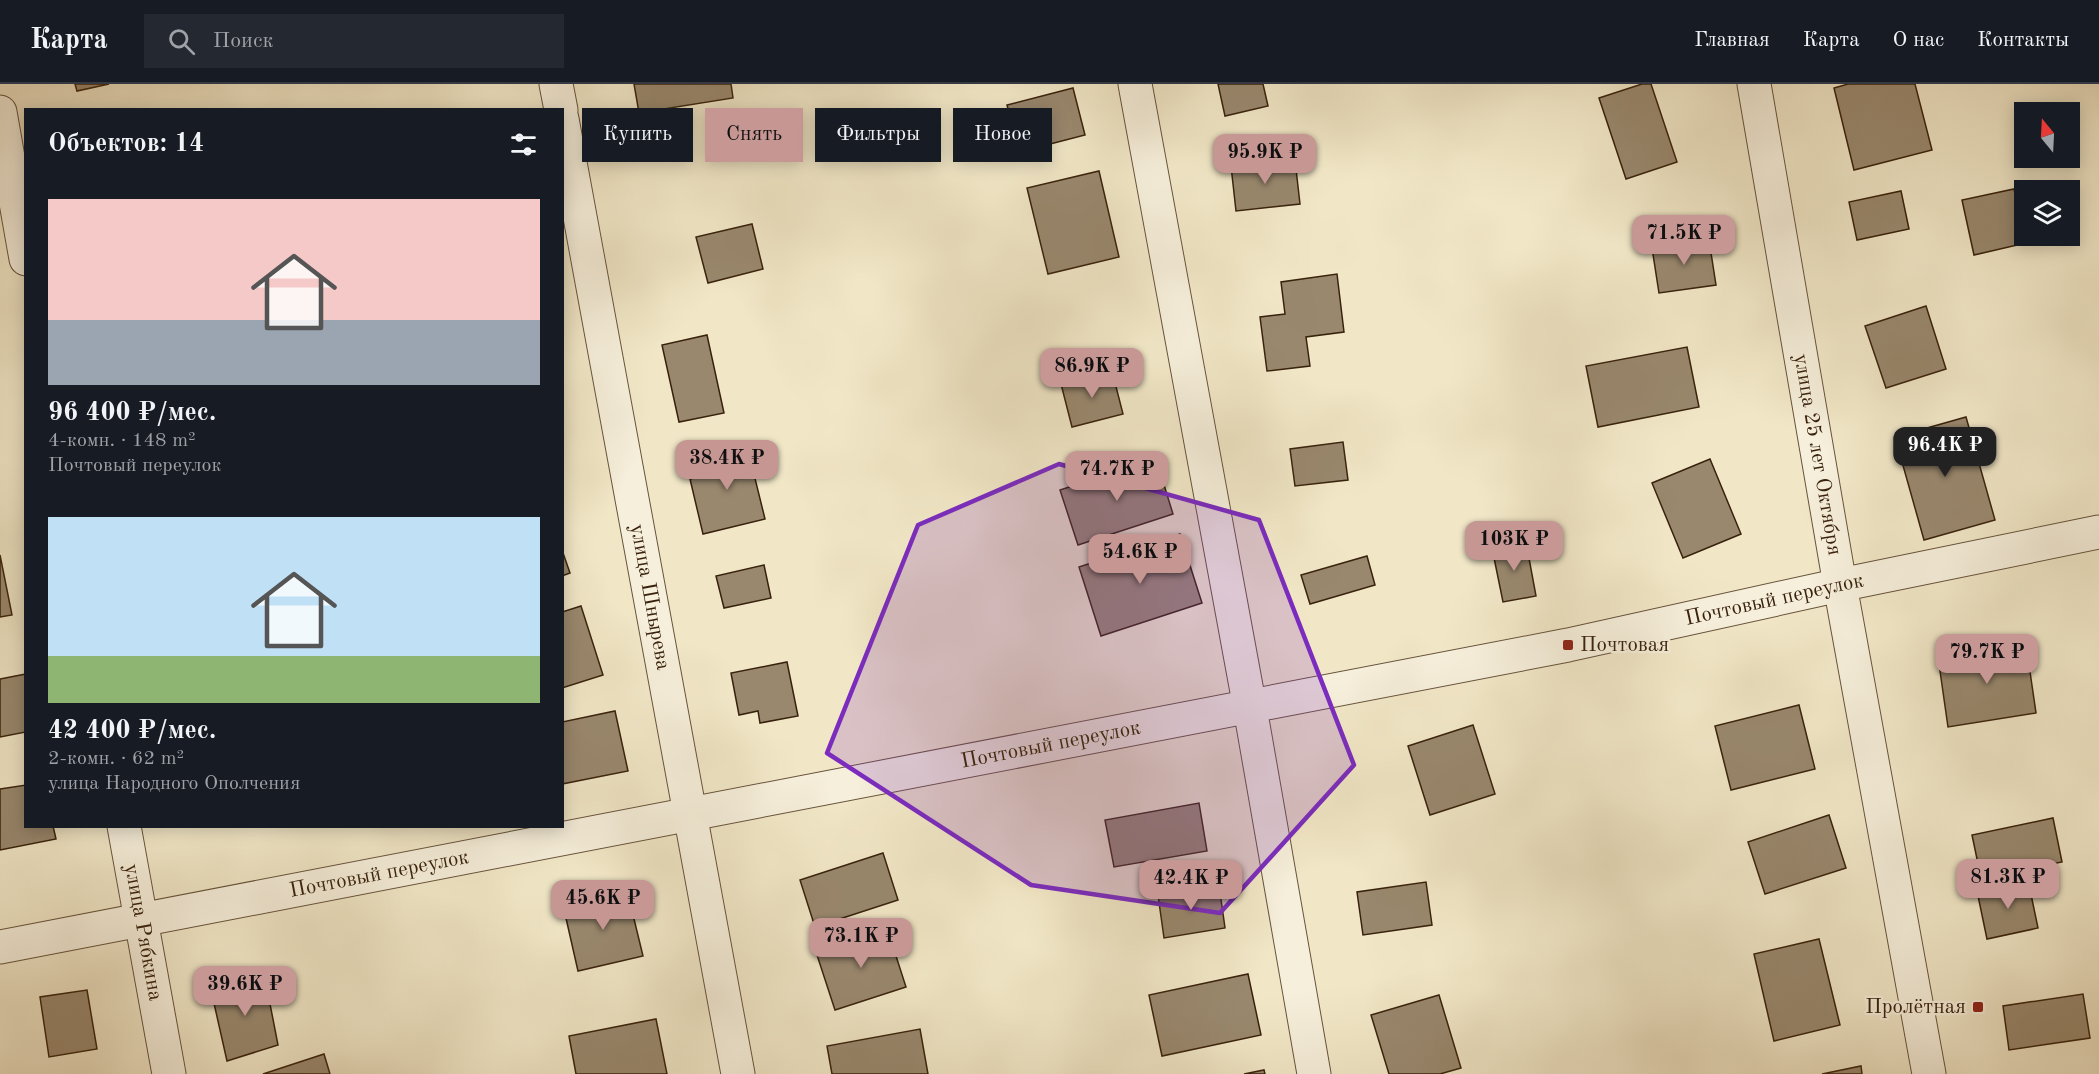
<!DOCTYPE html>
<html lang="ru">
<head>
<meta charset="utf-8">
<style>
	:root { --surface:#171b24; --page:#242831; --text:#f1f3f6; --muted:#9ea1a6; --line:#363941; --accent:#c59692 }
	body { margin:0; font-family:"Old Standard TT",serif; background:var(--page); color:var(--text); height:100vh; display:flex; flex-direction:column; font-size:22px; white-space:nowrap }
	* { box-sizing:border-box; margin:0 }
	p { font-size:20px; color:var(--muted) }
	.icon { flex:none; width:33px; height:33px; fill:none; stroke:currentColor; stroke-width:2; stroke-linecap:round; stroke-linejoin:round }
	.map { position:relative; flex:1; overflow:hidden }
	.drawer { position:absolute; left:24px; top:24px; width:540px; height:720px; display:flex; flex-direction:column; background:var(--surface); border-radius:0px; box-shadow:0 3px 15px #0003 }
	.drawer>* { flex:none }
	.top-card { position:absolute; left:582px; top:24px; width:570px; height:54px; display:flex; gap:12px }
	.needle { width:39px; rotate:342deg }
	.buttons { position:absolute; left:2014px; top:18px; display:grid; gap:12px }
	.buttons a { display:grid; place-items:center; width:66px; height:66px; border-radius:0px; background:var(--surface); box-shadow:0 3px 15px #0003; font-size:30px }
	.price { position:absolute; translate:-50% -51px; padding:0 14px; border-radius:12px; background:var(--accent); color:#111; font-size:20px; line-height:39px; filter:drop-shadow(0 2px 3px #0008) }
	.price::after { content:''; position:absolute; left:50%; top:36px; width:18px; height:14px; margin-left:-9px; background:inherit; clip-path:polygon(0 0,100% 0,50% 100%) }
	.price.current { background:#222; color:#fff }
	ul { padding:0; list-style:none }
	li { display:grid; align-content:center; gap:12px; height:318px; padding:0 24px }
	li span { display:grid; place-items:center; height:186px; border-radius:0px; color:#555 }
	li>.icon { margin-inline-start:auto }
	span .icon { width:108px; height:108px; fill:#fffc; stroke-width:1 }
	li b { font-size:26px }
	h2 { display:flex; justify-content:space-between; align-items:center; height:72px; padding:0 24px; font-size:26px }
	.pill { padding:0 21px; border-radius:0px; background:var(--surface); box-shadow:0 3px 15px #0003; font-size:21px; line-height:54px }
	.pill.current { background:var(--accent); color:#111 }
	header { display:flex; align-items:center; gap:36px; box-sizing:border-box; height:84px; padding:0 30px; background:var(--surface); border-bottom:2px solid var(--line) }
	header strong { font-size:28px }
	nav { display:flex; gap:33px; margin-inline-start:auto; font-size:21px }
	.search { width:420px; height:54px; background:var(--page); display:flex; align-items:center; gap:15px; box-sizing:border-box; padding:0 21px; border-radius:0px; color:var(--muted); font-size:22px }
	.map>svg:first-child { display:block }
	.building { fill:#99886e; stroke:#39220d; stroke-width:1.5 }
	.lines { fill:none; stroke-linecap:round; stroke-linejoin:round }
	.minor-casing { stroke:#67533c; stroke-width:35 }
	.tertiary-casing { stroke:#67533c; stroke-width:35 }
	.minor { stroke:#f6efdb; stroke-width:33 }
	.tertiary { stroke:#f6efdb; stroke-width:33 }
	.marked { fill:#7b2cbf; fill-opacity:0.2; stroke:#7b2cbf; stroke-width:4.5; stroke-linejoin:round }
	.poi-dot { fill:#8f2418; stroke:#f6efdb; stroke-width:2 }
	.labels { text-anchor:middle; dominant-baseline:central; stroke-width:4.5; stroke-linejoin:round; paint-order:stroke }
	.street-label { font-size:21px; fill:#39220d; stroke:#f6efdb }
	.poi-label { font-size:21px; fill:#39220d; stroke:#f6efdb; text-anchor:start }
</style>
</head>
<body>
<header>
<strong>Карта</strong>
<div class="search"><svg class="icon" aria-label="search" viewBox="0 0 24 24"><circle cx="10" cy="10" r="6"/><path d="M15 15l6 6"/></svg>Поиск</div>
<nav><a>Главная</a><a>Карта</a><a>О нас</a><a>Контакты</a></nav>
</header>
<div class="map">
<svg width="2099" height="990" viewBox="0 0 2099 990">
	<rect width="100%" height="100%" fill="#f1e7c7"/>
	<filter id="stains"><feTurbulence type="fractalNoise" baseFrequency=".00333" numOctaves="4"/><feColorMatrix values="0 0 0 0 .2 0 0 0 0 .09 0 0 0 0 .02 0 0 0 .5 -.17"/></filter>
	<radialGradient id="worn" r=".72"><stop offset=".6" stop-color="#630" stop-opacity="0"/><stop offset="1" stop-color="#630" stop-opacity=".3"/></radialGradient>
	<g class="building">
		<path d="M 75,0 L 109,0 L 77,7 Z"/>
		<path d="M 634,0 L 731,0 L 733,14 L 639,29 Z"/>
		<path d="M 1218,0 L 1263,0 L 1268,22 L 1225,32 Z"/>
		<path d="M 1642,0 L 1651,0 L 1677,78 L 1626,95 L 1599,14 Z"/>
		<path d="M 1848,0 L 1915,0 L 1932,66 L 1854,86 L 1834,4 Z"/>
		<path d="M 1073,4 L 1085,51 L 1019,68 L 1007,21 Z"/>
		<path d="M 1295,76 L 1300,120 L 1236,127 L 1231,82 Z"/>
		<path d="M 1099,87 L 1119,173 L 1048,190 L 1027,104 Z"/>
		<path d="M 2014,105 L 2026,159 L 1974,171 L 1962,116 Z"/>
		<path d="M 1901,107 L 1909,145 L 1857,156 L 1849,118 Z"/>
		<path d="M 752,140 L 763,185 L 708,199 L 696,153 Z"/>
		<path d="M 1709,156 L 1716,201 L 1659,209 L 1652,164 Z"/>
		<path d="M 1337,190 L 1344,248 L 1306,253 L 1310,282 L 1267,287 L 1260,233 L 1285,230 L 1281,198 Z"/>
		<path d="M 1926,222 L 1946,285 L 1886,304 L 1865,242 Z"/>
		<path d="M 707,251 L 724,329 L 679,338 L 662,261 Z"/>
		<path d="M 1687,263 L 1699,323 L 1598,343 L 1586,282 Z"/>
		<path d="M 1112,287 L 1123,330 L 1072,343 L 1061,300 Z"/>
		<path d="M 1966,333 L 1995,436 L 1924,456 L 1895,353 Z"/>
		<path d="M 1343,358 L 1348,396 L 1295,402 L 1290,365 Z"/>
		<path d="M 747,362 L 765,435 L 703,450 L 690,395 L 704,392 L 700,374 Z"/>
		<path d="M 1156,375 L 1173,430 L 1078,461 L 1060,406 Z"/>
		<path d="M 1710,375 L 1741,450 L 1683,474 L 1652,399 Z"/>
		<path d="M 1180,450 L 1202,519 L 1101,552 L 1079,483 Z"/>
		<path d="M 1526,458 L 1536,512 L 1503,518 L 1492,464 Z"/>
		<path d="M 562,466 L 570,489 L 562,492 Z"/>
		<path d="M 0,471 L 12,531 L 0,533 Z"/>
		<path d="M 1367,472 L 1375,501 L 1310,520 L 1301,491 Z"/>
		<path d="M 764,481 L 771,514 L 724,524 L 716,492 Z"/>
		<path d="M 581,522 L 603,591 L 562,604 L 562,528 Z"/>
		<path d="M 2026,560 L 2036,629 L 1948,643 L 1938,573 Z"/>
		<path d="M 787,578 L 798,632 L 760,639 L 758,627 L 739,631 L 731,589 Z"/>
		<path d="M 26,590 L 26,648 L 0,653 L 0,595 Z"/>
		<path d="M 1799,621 L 1815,685 L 1731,706 L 1715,642 Z"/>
		<path d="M 615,627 L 628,687 L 562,700 L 562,638 Z"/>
		<path d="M 1473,641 L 1495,710 L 1430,731 L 1408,662 Z"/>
		<path d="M 26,701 L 26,742 L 53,742 L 56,755 L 0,766 L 0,705 Z"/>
		<path d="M 1199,719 L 1207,767 L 1114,783 L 1105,736 Z"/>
		<path d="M 1829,731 L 1846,784 L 1765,810 L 1748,758 Z"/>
		<path d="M 2053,734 L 2062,778 L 1981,794 L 1972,751 Z"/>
		<path d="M 883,769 L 898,816 L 815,843 L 800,796 Z"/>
		<path d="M 2028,796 L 2038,844 L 1987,855 L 1977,807 Z"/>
		<path d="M 1426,798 L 1432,841 L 1363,851 L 1357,808 Z"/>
		<path d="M 1219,801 L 1225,844 L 1164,854 L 1158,811 Z"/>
		<path d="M 627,806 L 643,872 L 578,887 L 563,821 Z"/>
		<path d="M 887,844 L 906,903 L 835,926 L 816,868 Z"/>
		<path d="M 1819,855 L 1840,941 L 1774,957 L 1754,870 Z"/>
		<path d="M 264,889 L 278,961 L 227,977 L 211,906 Z"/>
		<path d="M 1248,890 L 1261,951 L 1162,972 L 1149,911 Z"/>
		<path d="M 87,906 L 97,965 L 49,973 L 40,913 Z"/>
		<path d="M 2083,910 L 2090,954 L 2009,966 L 2003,922 Z"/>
		<path d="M 1439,911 L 1461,984 L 1440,990 L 1389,990 L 1371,931 Z"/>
		<path d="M 656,935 L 667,990 L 576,990 L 569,952 Z"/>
		<path d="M 920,945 L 928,990 L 832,990 L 827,962 Z"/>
		<path d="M 324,970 L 330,990 L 263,990 Z"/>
		<path d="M 1861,982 L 1862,990 L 1822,990 Z"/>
		<path d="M 1264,986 L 1265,990 L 1244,990 Z"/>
	</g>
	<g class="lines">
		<g class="minor-casing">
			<g id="minor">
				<path d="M 1135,0 L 1250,624 L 1314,990"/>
				<path id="s1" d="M 1754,0 L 1840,501 L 1929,990"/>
				<path d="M 0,28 L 26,175"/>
				<path id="s2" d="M 124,742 L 169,990"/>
				<path id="s3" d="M 0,863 L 1568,561 L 1840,501 L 2099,448"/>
			</g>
		</g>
		<g class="tertiary-casing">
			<g id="tertiary">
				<path d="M 556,0 L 561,26"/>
				<path id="s4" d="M 562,35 L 738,990"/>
			</g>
		</g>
		<use href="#minor" class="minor"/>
		<use href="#tertiary" class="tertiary"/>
	</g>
	<path class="marked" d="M 1059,380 L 1259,436 L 1354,681 L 1220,829 L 1031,801 L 827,669 L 918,441 Z"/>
	<g class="poi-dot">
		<rect x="1562" y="555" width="12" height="12" rx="3"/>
		<rect x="1972" y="917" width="12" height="12" rx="3"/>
	</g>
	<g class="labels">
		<g class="street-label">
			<text stroke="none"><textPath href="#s1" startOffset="376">улица 25 лет Октября</textPath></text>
			<text stroke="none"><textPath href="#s4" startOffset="486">улица Шнырева</textPath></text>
			<text stroke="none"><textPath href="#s3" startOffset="1808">Почтовый переулок</textPath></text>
			<text stroke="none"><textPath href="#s3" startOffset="1070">Почтовый переулок</textPath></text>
			<text stroke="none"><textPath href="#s3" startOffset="386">Почтовый переулок</textPath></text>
			<text stroke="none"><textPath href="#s2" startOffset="108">улица Рябкина</textPath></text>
		</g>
		<g class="poi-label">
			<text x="1580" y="561">Почтовая</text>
			<text x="1966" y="923" text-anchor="end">Пролётная</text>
		</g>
	</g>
	<rect width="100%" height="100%" filter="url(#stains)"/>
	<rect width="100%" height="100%" fill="url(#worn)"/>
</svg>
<div class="buttons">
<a><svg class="needle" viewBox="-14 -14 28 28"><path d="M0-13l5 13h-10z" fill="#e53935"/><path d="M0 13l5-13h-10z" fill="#9ea1a6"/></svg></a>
<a><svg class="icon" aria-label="layers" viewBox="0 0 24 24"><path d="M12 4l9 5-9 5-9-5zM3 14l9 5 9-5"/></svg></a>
</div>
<b class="price" style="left:1265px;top:101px">95.9K ₽</b>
<b class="price" style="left:1684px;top:182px">71.5K ₽</b>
<b class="price" style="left:1092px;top:315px">86.9K ₽</b>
<b class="price current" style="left:1945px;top:394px">96.4K ₽</b>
<b class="price" style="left:727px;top:407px">38.4K ₽</b>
<b class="price" style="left:1117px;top:418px">74.7K ₽</b>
<b class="price" style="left:1514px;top:488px">103K ₽</b>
<b class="price" style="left:1140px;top:501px">54.6K ₽</b>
<b class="price" style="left:1987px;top:601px">79.7K ₽</b>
<b class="price" style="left:2008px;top:826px">81.3K ₽</b>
<b class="price" style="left:1191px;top:827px">42.4K ₽</b>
<b class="price" style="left:603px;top:847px">45.6K ₽</b>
<b class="price" style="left:861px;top:885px">73.1K ₽</b>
<b class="price" style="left:245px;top:933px">39.6K ₽</b>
<div class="top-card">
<a class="pill">Купить</a>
<a class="pill current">Снять</a>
<a class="pill">Фильтры</a>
<a class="pill">Новое</a>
</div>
<section class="drawer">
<h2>Объектов: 14<svg class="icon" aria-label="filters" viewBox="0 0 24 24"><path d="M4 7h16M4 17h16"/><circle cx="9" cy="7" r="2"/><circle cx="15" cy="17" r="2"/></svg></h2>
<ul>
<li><span style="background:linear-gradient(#f6c9c9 65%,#9aa5b1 0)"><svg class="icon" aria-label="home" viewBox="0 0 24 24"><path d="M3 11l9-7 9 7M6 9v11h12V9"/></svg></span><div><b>96 400 ₽/мес.</b><p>4-комн. · 148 m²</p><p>Почтовый переулок</p></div></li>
<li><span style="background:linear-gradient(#bfe0f5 75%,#8fb573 0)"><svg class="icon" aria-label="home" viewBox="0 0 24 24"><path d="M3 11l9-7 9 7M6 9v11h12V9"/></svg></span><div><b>42 400 ₽/мес.</b><p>2-комн. · 62 m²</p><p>улица Народного Ополчения</p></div></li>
</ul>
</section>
</div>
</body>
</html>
